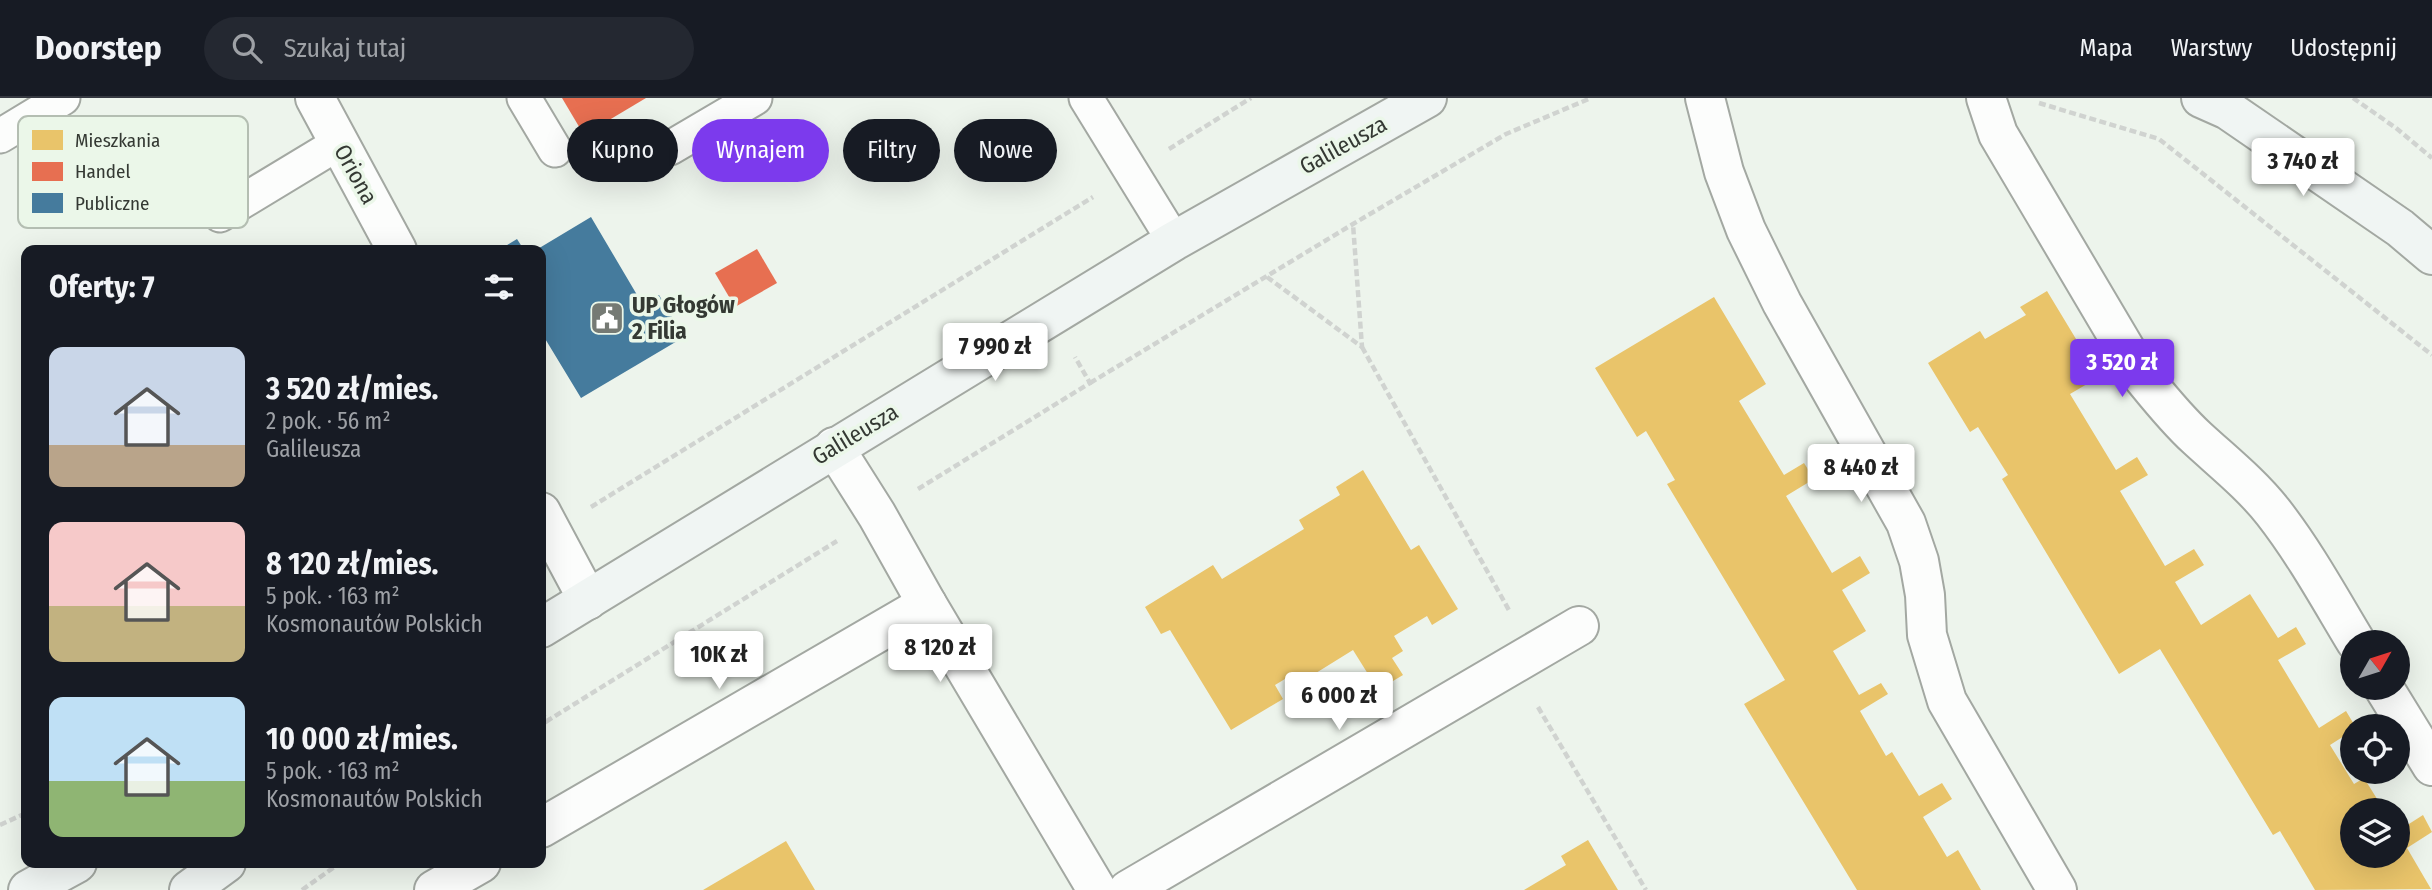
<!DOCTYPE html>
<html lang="pl">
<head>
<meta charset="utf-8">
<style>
	:root { --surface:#171b24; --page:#242831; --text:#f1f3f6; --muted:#9ea1a6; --line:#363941; --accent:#7c3aed }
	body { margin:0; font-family:"Fira Sans Condensed",sans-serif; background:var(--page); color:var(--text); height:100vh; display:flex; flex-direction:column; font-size:26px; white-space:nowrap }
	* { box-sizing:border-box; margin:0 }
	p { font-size:23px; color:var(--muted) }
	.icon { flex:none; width:38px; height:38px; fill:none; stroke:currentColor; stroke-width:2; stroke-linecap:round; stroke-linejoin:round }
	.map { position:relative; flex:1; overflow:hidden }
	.sheet { position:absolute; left:21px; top:147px; width:525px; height:623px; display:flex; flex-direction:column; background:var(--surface); border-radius:14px; box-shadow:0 7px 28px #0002 }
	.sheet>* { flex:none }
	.banner { position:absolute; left:567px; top:21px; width:665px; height:63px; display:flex; gap:14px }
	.needle { width:46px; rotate:51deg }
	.fabs { position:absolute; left:2340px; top:532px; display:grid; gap:14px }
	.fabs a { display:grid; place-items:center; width:70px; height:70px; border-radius:50%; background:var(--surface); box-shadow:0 7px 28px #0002; font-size:35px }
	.price { position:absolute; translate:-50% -60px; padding:0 16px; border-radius:7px; background:#fff; color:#222; font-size:23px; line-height:46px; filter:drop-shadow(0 2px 4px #0008) }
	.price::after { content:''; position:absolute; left:50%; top:42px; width:21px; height:16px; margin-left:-10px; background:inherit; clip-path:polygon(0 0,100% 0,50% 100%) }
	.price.selected { background:var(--accent); color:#fff }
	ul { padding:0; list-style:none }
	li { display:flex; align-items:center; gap:21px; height:175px; padding:0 28px }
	li span { display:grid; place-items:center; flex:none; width:196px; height:140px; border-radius:14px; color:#555 }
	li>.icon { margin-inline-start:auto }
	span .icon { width:84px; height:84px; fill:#fffc; stroke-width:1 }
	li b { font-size:30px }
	h2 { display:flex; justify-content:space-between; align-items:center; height:84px; padding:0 28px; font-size:30px }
	.tag { padding:0 24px; border-radius:32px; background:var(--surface); box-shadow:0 7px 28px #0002; font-size:24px; line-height:63px }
	.tag.selected { background:var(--accent); color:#fff }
	header { display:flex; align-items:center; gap:42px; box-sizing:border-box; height:98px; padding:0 35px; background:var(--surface); border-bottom:2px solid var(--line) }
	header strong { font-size:33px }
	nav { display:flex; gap:38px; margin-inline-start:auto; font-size:24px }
	.search { width:490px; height:63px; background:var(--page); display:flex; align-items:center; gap:18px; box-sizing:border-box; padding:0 24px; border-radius:38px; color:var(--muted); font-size:26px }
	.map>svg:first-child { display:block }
	.homes { fill:#e9c46a }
	.shops { fill:#e76f51 }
	.public { fill:#457b9d }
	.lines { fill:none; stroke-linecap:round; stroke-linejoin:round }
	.lane-casing { stroke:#a3a8a2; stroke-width:37 }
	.street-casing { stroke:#a3a8a2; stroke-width:42 }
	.secondary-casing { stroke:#a3a8a2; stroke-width:42 }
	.path { stroke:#d0d3d0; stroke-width:4.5; stroke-dasharray:7 3.5; stroke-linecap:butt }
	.lane { stroke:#fcfdfc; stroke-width:33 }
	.street { stroke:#fcfdfc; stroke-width:38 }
	.secondary { stroke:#f0f5f3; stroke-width:38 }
	.labels { text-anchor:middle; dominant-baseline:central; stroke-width:7; stroke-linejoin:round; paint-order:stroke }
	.street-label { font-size:23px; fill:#343933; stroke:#ebf7e9 }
	.poi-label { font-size:23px; font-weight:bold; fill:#343933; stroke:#ebf7e9; text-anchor:start }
	.key { fill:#ebf7e9; stroke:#b4beb2; stroke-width:2 }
	.key-label { font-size:19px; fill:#343933 }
</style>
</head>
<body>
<header>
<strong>Doorstep</strong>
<div class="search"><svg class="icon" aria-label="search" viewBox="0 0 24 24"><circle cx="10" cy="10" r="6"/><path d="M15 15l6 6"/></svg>Szukaj tutaj</div>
<nav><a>Mapa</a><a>Warstwy</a><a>Udostępnij</a></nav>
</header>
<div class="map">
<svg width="2432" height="792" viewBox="0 0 2432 792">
	<rect width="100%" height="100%" fill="#edf4ec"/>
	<g class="homes">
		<path d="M 2047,193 L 2099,279 L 2070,296 L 2116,372 L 2137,359 L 2148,377 L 2120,393 L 2165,468 L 2194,451 L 2204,467 L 2175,484 L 2201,527 L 2250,496 L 2278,540 L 2296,529 L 2306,546 L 2278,562 L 2319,630 L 2346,613 L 2355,628 L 2352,628 L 2352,633 L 2330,647 L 2354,686 L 2364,680 L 2384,712 L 2352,712 L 2352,758 L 2398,758 L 2398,733 L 2423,717 L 2432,734 L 2407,750 L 2431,791 L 2315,792 L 2280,733 L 2273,737 L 2160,551 L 2119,576 L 2002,381 L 2008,377 L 1978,329 L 1970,334 L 1928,265 L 1980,233 L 1985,241 L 2026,217 L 2020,209 Z"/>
		<path d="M 1714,199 L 1766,286 L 1739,303 L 1784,377 L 1804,365 L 1814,381 L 1786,398 L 1832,475 L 1860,458 L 1870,475 L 1842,492 L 1866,533 L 1833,553 L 1859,597 L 1881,585 L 1888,596 L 1860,613 L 1886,658 L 1892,654 L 1919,698 L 1942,685 L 1952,701 L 1923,719 L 1947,759 L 1958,752 L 1981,792 L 1857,792 L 1744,606 L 1785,582 L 1667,386 L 1675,382 L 1646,333 L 1637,339 L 1595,270 Z"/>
		<path d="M 1363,372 L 1411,452 L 1419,447 L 1458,511 L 1432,527 L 1427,518 L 1394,538 L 1403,553 L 1392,560 L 1403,577 L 1378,592 L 1353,552 L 1295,588 L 1290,578 L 1275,587 L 1283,601 L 1231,632 L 1170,532 L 1161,536 L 1145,509 L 1213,467 L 1222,481 L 1304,431 L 1299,422 L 1340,397 L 1336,389 Z"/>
		<path d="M 1588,742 L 1618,792 L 1524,792 L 1566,767 L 1561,758 Z"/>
		<path d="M 786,743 L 815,792 L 703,792 L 749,765 Z"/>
	</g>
	<g class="shops">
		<path d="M 562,0 L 646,0 L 584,37 Z"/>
		<path d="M 757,151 L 777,185 L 735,209 L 715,175 Z"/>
	</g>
	<g class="public">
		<path d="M 591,119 L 643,207 L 659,197 L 684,239 L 581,300 L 541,234 L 541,152 L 536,152 Z"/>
		<path d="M 517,141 L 524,152 L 499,152 Z"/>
	</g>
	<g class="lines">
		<g class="lane-casing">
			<g id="lane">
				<path d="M 524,0 L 555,52"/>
				<path d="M 1086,0 L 1174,143"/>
				<path d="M 0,38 L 63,0"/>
				<path d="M 670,50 L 755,0"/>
				<path d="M 220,117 L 339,45"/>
			</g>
		</g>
		<g class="street-casing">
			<g id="street">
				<path d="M 315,0 L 397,152"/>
				<path d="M 1705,0 L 1724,74 L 1746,132 L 1782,205 L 1906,425 L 1919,463 L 1925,497 L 1927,537 L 1947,603 L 2057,792"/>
				<path d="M 1986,0 L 1998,36 L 2140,276 C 2158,298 2176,321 2197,340 C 2223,364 2251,386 2273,414 C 2305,455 2330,501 2356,544"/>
				<path d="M 834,349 L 877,417 L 927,506 L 1097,792"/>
				<path d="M 541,414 L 588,502"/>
				<path d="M 2384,590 L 2432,668"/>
				<path d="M 541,730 L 927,506"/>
				<path d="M 434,792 L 481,765"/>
				<path d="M 1128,792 L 1579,528"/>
			</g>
		</g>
		<g class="secondary-casing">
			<g id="secondary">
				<path d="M 2201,0 L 2228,12 L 2400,130 L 2432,157"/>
				<path d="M 541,530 L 1174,143 L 1427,0"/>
				<path d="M 28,792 L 77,765"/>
				<path d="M 189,792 L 226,765"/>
			</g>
		</g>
		<g class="path">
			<path d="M 2353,0 L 2396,30 L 2432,60"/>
			<path d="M 2039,5 L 2159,41 L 2432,257"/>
			<path d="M 1169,51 L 1251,0"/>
			<path d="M 1267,179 L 1362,249 L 1353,126"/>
			<path d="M 1362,249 L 1510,514"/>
			<path d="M 1090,285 L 1353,126 L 1506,36 L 1591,0"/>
			<path d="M 918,391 L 1090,285 L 1075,259"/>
			<path d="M 591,409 L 1093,99"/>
			<path d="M 1538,609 L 1646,792"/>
			<path d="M 541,613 L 547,623 L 837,443"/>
			<path d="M 541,627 L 547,623"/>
			<path d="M 0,727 L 26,715"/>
			<path d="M 302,792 L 340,765"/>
		</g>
		<use href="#lane" class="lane"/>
		<use href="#street" class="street"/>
		<use href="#secondary" class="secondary"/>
	</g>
	<defs>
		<g id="civic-square" transform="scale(1.75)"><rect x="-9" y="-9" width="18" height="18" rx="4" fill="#757a74" stroke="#ebf7e9"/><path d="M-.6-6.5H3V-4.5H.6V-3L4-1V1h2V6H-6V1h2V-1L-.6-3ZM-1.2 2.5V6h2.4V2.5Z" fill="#fff"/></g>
	</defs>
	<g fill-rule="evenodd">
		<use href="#civic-square" x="607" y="220"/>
	</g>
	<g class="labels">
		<g class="street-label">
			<text transform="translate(1343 47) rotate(-29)">Galileusza</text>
			<text transform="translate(356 76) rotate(61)">Oriona</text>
			<text transform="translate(855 336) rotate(-31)">Galileusza</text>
		</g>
		<g class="poi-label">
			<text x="632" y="207">UP Głogów<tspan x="632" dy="26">2 Filia</tspan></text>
		</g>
	</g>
	<rect x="18" y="18" width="230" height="112" rx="10" class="key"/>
	<rect x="32" y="32" width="31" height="20" fill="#e9c46a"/>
	<rect x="32" y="64" width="31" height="19" fill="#e76f51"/>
	<rect x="32" y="95" width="31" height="20" fill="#457b9d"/>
	<g class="key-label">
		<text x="75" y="49">Mieszkania</text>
		<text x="75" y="80">Handel</text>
		<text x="75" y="112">Publiczne</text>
	</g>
</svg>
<div class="fabs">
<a><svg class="needle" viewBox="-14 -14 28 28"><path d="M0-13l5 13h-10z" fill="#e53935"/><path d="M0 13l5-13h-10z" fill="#9ea1a6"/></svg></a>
<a><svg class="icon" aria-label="locate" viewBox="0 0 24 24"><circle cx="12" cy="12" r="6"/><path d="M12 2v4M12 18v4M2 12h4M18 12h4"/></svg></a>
<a><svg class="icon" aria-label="layers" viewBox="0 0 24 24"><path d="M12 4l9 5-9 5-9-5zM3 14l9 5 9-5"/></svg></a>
</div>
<b class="price" style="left:2303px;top:100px">3 740 zł</b>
<b class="price" style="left:995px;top:285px">7 990 zł</b>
<b class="price selected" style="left:2122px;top:301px">3 520 zł</b>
<b class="price" style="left:1861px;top:406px">8 440 zł</b>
<b class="price" style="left:940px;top:586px">8 120 zł</b>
<b class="price" style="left:719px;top:593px">10K zł</b>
<b class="price" style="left:1339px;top:634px">6 000 zł</b>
<div class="banner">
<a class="tag">Kupno</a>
<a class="tag selected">Wynajem</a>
<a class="tag">Filtry</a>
<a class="tag">Nowe</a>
</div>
<section class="sheet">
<h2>Oferty: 7<svg class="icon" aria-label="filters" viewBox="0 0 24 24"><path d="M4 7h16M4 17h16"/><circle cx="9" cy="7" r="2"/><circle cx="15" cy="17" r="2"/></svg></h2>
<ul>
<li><span style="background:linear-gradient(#c9d6e8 70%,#b9a48a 0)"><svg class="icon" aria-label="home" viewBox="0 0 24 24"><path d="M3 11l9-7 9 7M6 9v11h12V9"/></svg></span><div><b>3 520 zł/mies.</b><p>2 pok. · 56 m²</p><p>Galileusza</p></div></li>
<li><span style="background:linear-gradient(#f6c9c9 60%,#c2b280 0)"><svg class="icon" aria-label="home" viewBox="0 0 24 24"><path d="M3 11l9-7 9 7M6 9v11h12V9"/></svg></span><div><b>8 120 zł/mies.</b><p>5 pok. · 163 m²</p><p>Kosmonautów Polskich</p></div></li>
<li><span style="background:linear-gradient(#bfe0f5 60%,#8fb573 0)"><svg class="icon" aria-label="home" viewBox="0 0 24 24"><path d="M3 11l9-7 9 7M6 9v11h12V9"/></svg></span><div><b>10 000 zł/mies.</b><p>5 pok. · 163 m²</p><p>Kosmonautów Polskich</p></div></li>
</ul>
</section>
</div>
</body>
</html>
